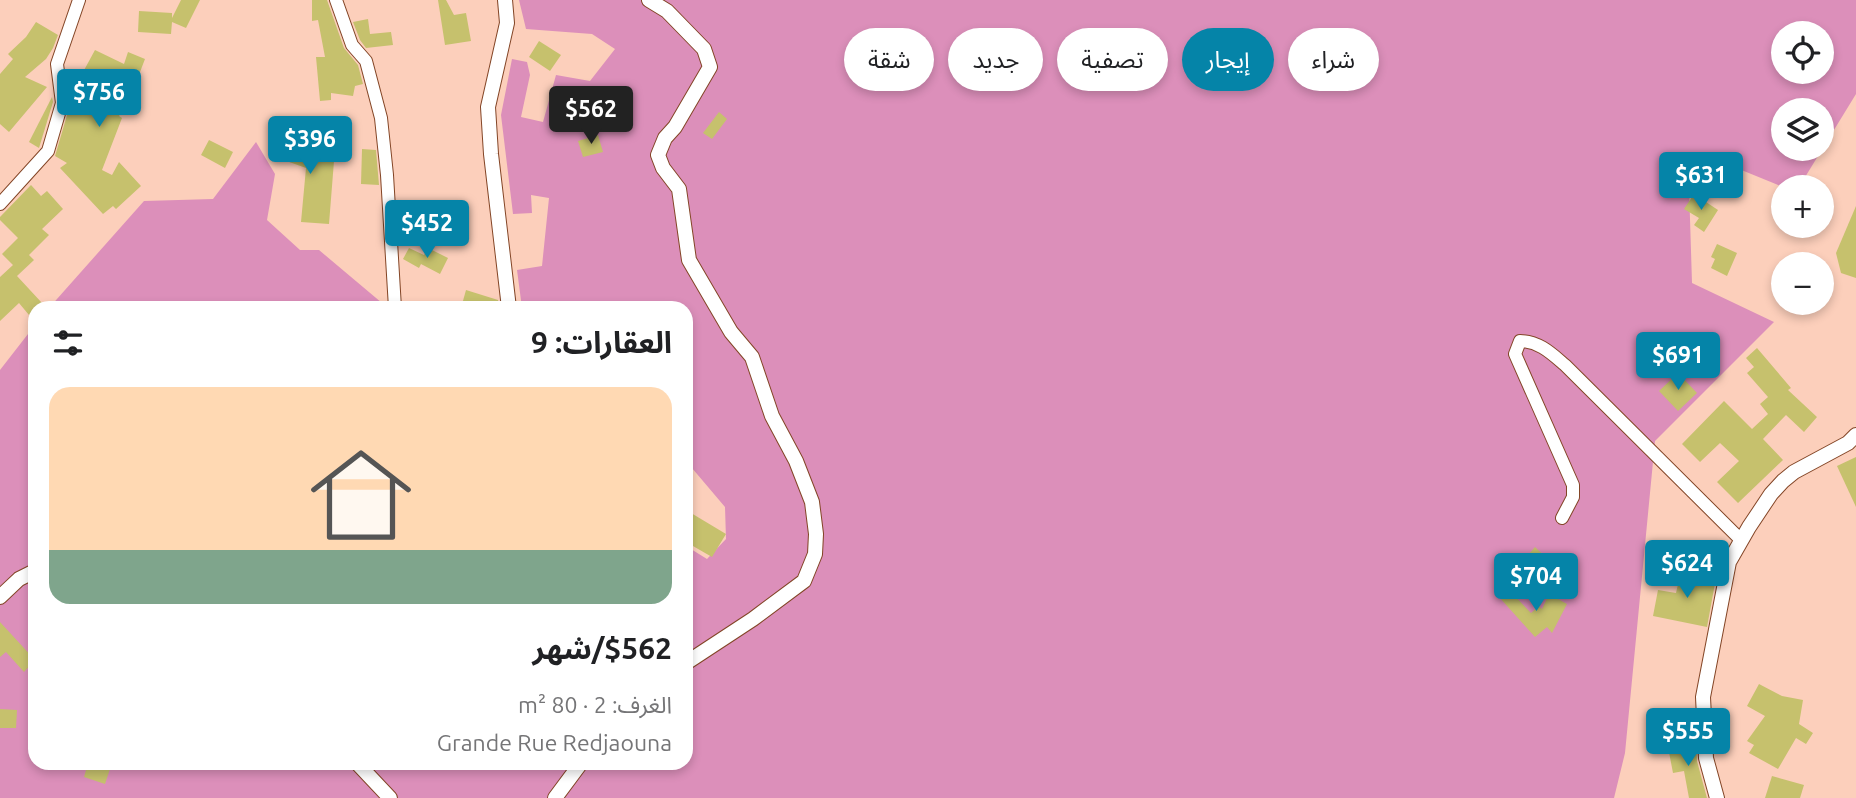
<!DOCTYPE html>
<html lang="ar">
<head>
<meta charset="utf-8">
<style>
	:root { --surface:#fff; --page:#f2f2f2; --text:#202124; --muted:#757577; --accent:#0584a8 }
	body { margin:0; font-family:Ubuntu,"Noto Sans Arabic",sans-serif; background:var(--page); color:var(--text); direction:rtl; height:100vh; display:flex; flex-direction:column; font-size:26px; white-space:nowrap }
	* { box-sizing:border-box; margin:0 }
	p { font-size:23px; color:var(--muted) }
	.icon { flex:none; width:38px; height:38px; fill:none; stroke:currentColor; stroke-width:2; stroke-linecap:round; stroke-linejoin:round }
	.map { position:relative; flex:1; overflow:hidden; direction:ltr }
	.details { position:absolute; left:28px; top:301px; width:665px; height:469px; display:flex; flex-direction:column; background:var(--surface); border-radius:21px; box-shadow:0 4px 10px #0003; direction:rtl }
	.details>* { flex:none }
	.banner { position:absolute; left:714px; top:28px; width:665px; height:63px; direction:rtl; display:flex; gap:14px }
	.tools { position:absolute; left:1771px; top:21px; display:grid; gap:14px }
	.tools a { display:grid; place-items:center; width:63px; height:63px; border-radius:50%; background:var(--surface); box-shadow:0 4px 10px #0003; font-size:35px }
	.price { position:absolute; translate:-50% -60px; padding:0 16px; border-radius:7px; background:var(--accent); color:#fff; font-size:23px; line-height:46px; filter:drop-shadow(0 2px 4px #0008) }
	.price::after { content:''; position:absolute; left:50%; top:42px; width:21px; height:16px; margin-left:-10px; background:inherit; clip-path:polygon(0 0,100% 0,50% 100%) }
	.price.on { background:#222; color:#fff }
	ul { padding:0; list-style:none }
	li { display:grid; align-content:center; gap:14px; height:371px; padding:0 21px }
	li span { display:grid; place-items:center; height:217px; border-radius:21px; color:#555 }
	li>.icon { margin-inline-start:auto }
	span .icon { width:126px; height:126px; fill:#fffc; stroke-width:1 }
	li b { font-size:30px }
	h2 { display:flex; justify-content:space-between; align-items:center; height:84px; padding:0 21px; font-size:30px }
	.pill { padding:0 24px; border-radius:32px; background:var(--surface); box-shadow:0 4px 10px #0003; font-size:24px; line-height:63px }
	.pill.on { background:var(--accent); color:#fff }
	.map>svg:first-child { display:block }
	.forest { fill:#dc8fba; fill-rule:evenodd }
	.building { fill:#c6c16d }
	.lines { fill:none; stroke-linecap:round; stroke-linejoin:round }
	.minor-casing { stroke:#834526; stroke-width:14 }
	.tertiary-casing { stroke:#834526; stroke-width:16 }
	.minor { stroke:#fff; stroke-width:12 }
	.tertiary { stroke:#fff; stroke-width:14 }
</style>
</head>
<body>
<div class="map">
<svg width="1856" height="798" viewBox="0 0 1856 798">
	<rect width="100%" height="100%" fill="#fccfbb"/>
	<g class="forest">
		<path d="M 519,0 L 1856,0 L 1856,94 L 1799,187 L 1783,187 L 1712,158 L 1689,187 L 1692,283 L 1774,322 L 1655,441 L 1625,753 L 1614,798 L 0,798 L 0,370 L 35,325 L 35,763 L 686,763 L 686,546 L 707,559 L 726,539 L 725,507 L 686,461 L 686,308 L 522,308 L 517,270 L 542,266 L 549,198 L 531,195 L 532,213 L 513,214 L 501,115 L 512,59 L 527,62 L 530,75 L 521,117 L 543,122 L 556,75 L 590,81 L 615,49 L 592,34 L 526,29 ZM 1783,33 L 1822,33 L 1822,72 L 1783,72 ZM 1783,110 L 1822,110 L 1822,149 L 1783,149 Z"/>
		<path d="M 256,142 L 275,174 L 267,220 L 300,250 L 319,250 L 382,303 L 383,308 L 302,308 L 289,304 L 280,308 L 49,308 L 144,201 L 213,199 Z"/>
	</g>
	<g class="building">
		<path d="M 181,0 L 200,0 L 186,28 L 172,22 L 171,34 L 138,32 L 139,11 L 172,13 L 172,18 Z"/>
		<path d="M 312,0 L 327,0 L 344,48 L 358,65 L 363,84 L 355,86 L 353,96 L 331,93 L 331,100 L 320,101 L 316,57 L 325,57 L 318,20 L 312,21 Z"/>
		<path d="M 438,0 L 446,0 L 454,15 L 466,13 L 471,41 L 445,45 Z"/>
		<path d="M 368,19 L 370,34 L 391,32 L 393,45 L 366,48 L 360,40 L 353,22 Z"/>
		<path d="M 36,22 L 58,35 L 53,48 L 46,59 L 25,77 L 47,87 L 9,132 L 0,124 L 0,74 L 13,59 L 8,54 L 26,37 Z"/>
		<path d="M 539,41 L 561,55 L 550,71 L 529,57 Z"/>
		<path d="M 95,50 L 124,64 L 128,52 L 145,59 L 130,98 L 119,116 L 122,118 L 102,170 L 112,175 L 119,162 L 141,186 L 116,209 L 113,206 L 103,214 L 60,168 L 67,163 L 55,156 L 70,105 L 70,96 Z"/>
		<path d="M 52,97 L 53,102 L 39,148 L 29,142 Z"/>
		<path d="M 719,112 L 727,119 L 712,139 L 703,133 Z"/>
		<path d="M 290,125 L 303,130 L 300,137 L 316,143 L 311,158 L 334,161 L 329,224 L 301,222 L 306,168 L 278,158 Z"/>
		<path d="M 598,135 L 603,152 L 583,157 L 578,141 Z"/>
		<path d="M 209,140 L 233,152 L 225,168 L 201,155 Z"/>
		<path d="M 362,149 L 376,150 L 379,185 L 361,184 Z"/>
		<path d="M 31,185 L 41,196 L 47,191 L 63,209 L 42,229 L 49,235 L 29,255 L 34,260 L 17,276 L 42,303 L 29,315 L 19,303 L 0,321 L 0,277 L 13,265 L 2,254 L 18,238 L 0,220 L 0,217 Z"/>
		<path d="M 1694,194 L 1718,210 L 1704,232 L 1694,225 L 1699,218 L 1684,209 Z"/>
		<path d="M 1856,206 L 1856,278 L 1841,273 L 1836,253 Z"/>
		<path d="M 1717,244 L 1737,253 L 1727,276 L 1711,268 L 1715,259 L 1711,257 Z"/>
		<path d="M 409,248 L 424,255 L 428,248 L 448,258 L 440,274 L 421,264 L 419,268 L 403,259 Z"/>
		<path d="M 466,290 L 498,300 L 499,308 L 461,308 Z"/>
		<path d="M 1757,348 L 1791,388 L 1788,390 L 1817,417 L 1804,432 L 1786,415 L 1763,439 L 1783,460 L 1738,503 L 1717,482 L 1739,461 L 1720,443 L 1700,462 L 1682,444 L 1724,401 L 1752,429 L 1768,414 L 1760,404 L 1768,397 L 1747,373 L 1754,367 L 1746,358 Z"/>
		<path d="M 1678,373 L 1697,393 L 1678,411 L 1659,391 Z"/>
		<path d="M 1856,457 L 1856,507 L 1837,466 Z"/>
		<path d="M 686,510 L 726,534 L 712,557 L 686,542 Z"/>
		<path d="M 1535,547 L 1552,563 L 1541,576 L 1523,561 Z"/>
		<path d="M 1681,571 L 1716,578 L 1707,627 L 1653,616 L 1658,590 L 1676,593 Z"/>
		<path d="M 1508,589 L 1531,613 L 1539,606 L 1542,609 L 1549,594 L 1567,604 L 1552,633 L 1547,627 L 1535,637 L 1499,597 Z"/>
		<path d="M 0,622 L 35,660 L 24,672 L 6,652 L 0,657 Z"/>
		<path d="M 1759,684 L 1782,696 L 1803,700 L 1799,724 L 1813,733 L 1806,744 L 1796,738 L 1778,769 L 1749,753 L 1754,745 L 1747,741 L 1765,716 L 1747,706 Z"/>
		<path d="M 0,709 L 17,710 L 16,728 L 0,728 Z"/>
		<path d="M 1696,740 L 1697,761 L 1707,798 L 1689,798 L 1684,771 L 1673,773 L 1668,747 Z"/>
		<path d="M 88,763 L 112,763 L 105,784 L 84,777 Z"/>
		<path d="M 1772,776 L 1804,785 L 1800,798 L 1765,798 Z"/>
	</g>
	<g class="lines">
		<g class="minor-casing">
			<g id="minor">
				<path d="M 336,0 L 352,45 L 366,61 L 381,118 L 387,175 L 395,308"/>
				<path d="M 0,204 L 48,151 L 62,103 L 57,64 L 79,0"/>
				<path d="M 1562,518 L 1573,497 L 1573,485 L 1515,354 L 1520,341 C 1539,341 1552,354 1565,365 L 1741,540"/>
			</g>
		</g>
		<g class="tertiary-casing">
			<g id="tertiary">
				<path d="M 505,0 L 507,23 L 488,107 L 491,154 L 509,308"/>
				<path d="M 649,0 L 667,11 L 704,49 L 710,67 L 675,127 L 665,138 L 658,155 L 663,168 L 679,189 L 689,260 L 731,332 L 752,357 L 772,416 L 796,461 L 812,502 L 816,534 L 815,554 L 804,581 L 753,619 L 686,663"/>
				<path d="M 0,597 L 19,579 L 35,571"/>
				<path d="M 357,763 L 390,798"/>
				<path d="M 555,798 L 581,763"/>
				<path d="M 1717,798 L 1706,758 L 1703,697 L 1729,562 L 1749,527 L 1771,494 L 1783,481 L 1794,472 L 1848,443 L 1856,435"/>
			</g>
		</g>
		<use href="#minor" class="minor"/>
		<use href="#tertiary" class="tertiary"/>
	</g>
</svg>
<div class="tools">
<a><svg class="icon" aria-label="locate" viewBox="0 0 24 24"><circle cx="12" cy="12" r="6"/><path d="M12 2v4M12 18v4M2 12h4M18 12h4"/></svg></a>
<a><svg class="icon" aria-label="layers" viewBox="0 0 24 24"><path d="M12 4l9 5-9 5-9-5zM3 14l9 5 9-5"/></svg></a>
<a>+</a>
<a>−</a>
</div>
<b class="price" style="left:99px;top:129px">$756</b>
<b class="price on" style="left:591px;top:146px">$562</b>
<b class="price" style="left:310px;top:176px">$396</b>
<b class="price" style="left:1701px;top:212px">$631</b>
<b class="price" style="left:427px;top:260px">$452</b>
<b class="price" style="left:1678px;top:392px">$691</b>
<b class="price" style="left:1687px;top:600px">$624</b>
<b class="price" style="left:1536px;top:613px">$704</b>
<b class="price" style="left:1688px;top:768px">$555</b>
<div class="banner">
<a class="pill">شراء</a>
<a class="pill on">إيجار</a>
<a class="pill">تصفية</a>
<a class="pill">جديد</a>
<a class="pill">شقة</a>
</div>
<section class="details">
<h2>العقارات: 9<svg class="icon" aria-label="filters" viewBox="0 0 24 24"><path d="M4 7h16M4 17h16"/><circle cx="9" cy="7" r="2"/><circle cx="15" cy="17" r="2"/></svg></h2>
<ul>
<li><span style="background:linear-gradient(#ffd9b3 75%,#7fa58c 0)"><svg class="icon" aria-label="home" viewBox="0 0 24 24"><path d="M3 11l9-7 9 7M6 9v11h12V9"/></svg></span><div><b>$562/شهر</b><p>الغرف: 2 · 80 m²</p><p>Grande Rue Redjaouna</p></div></li>
</ul>
</section>
</div>
</body>
</html>
